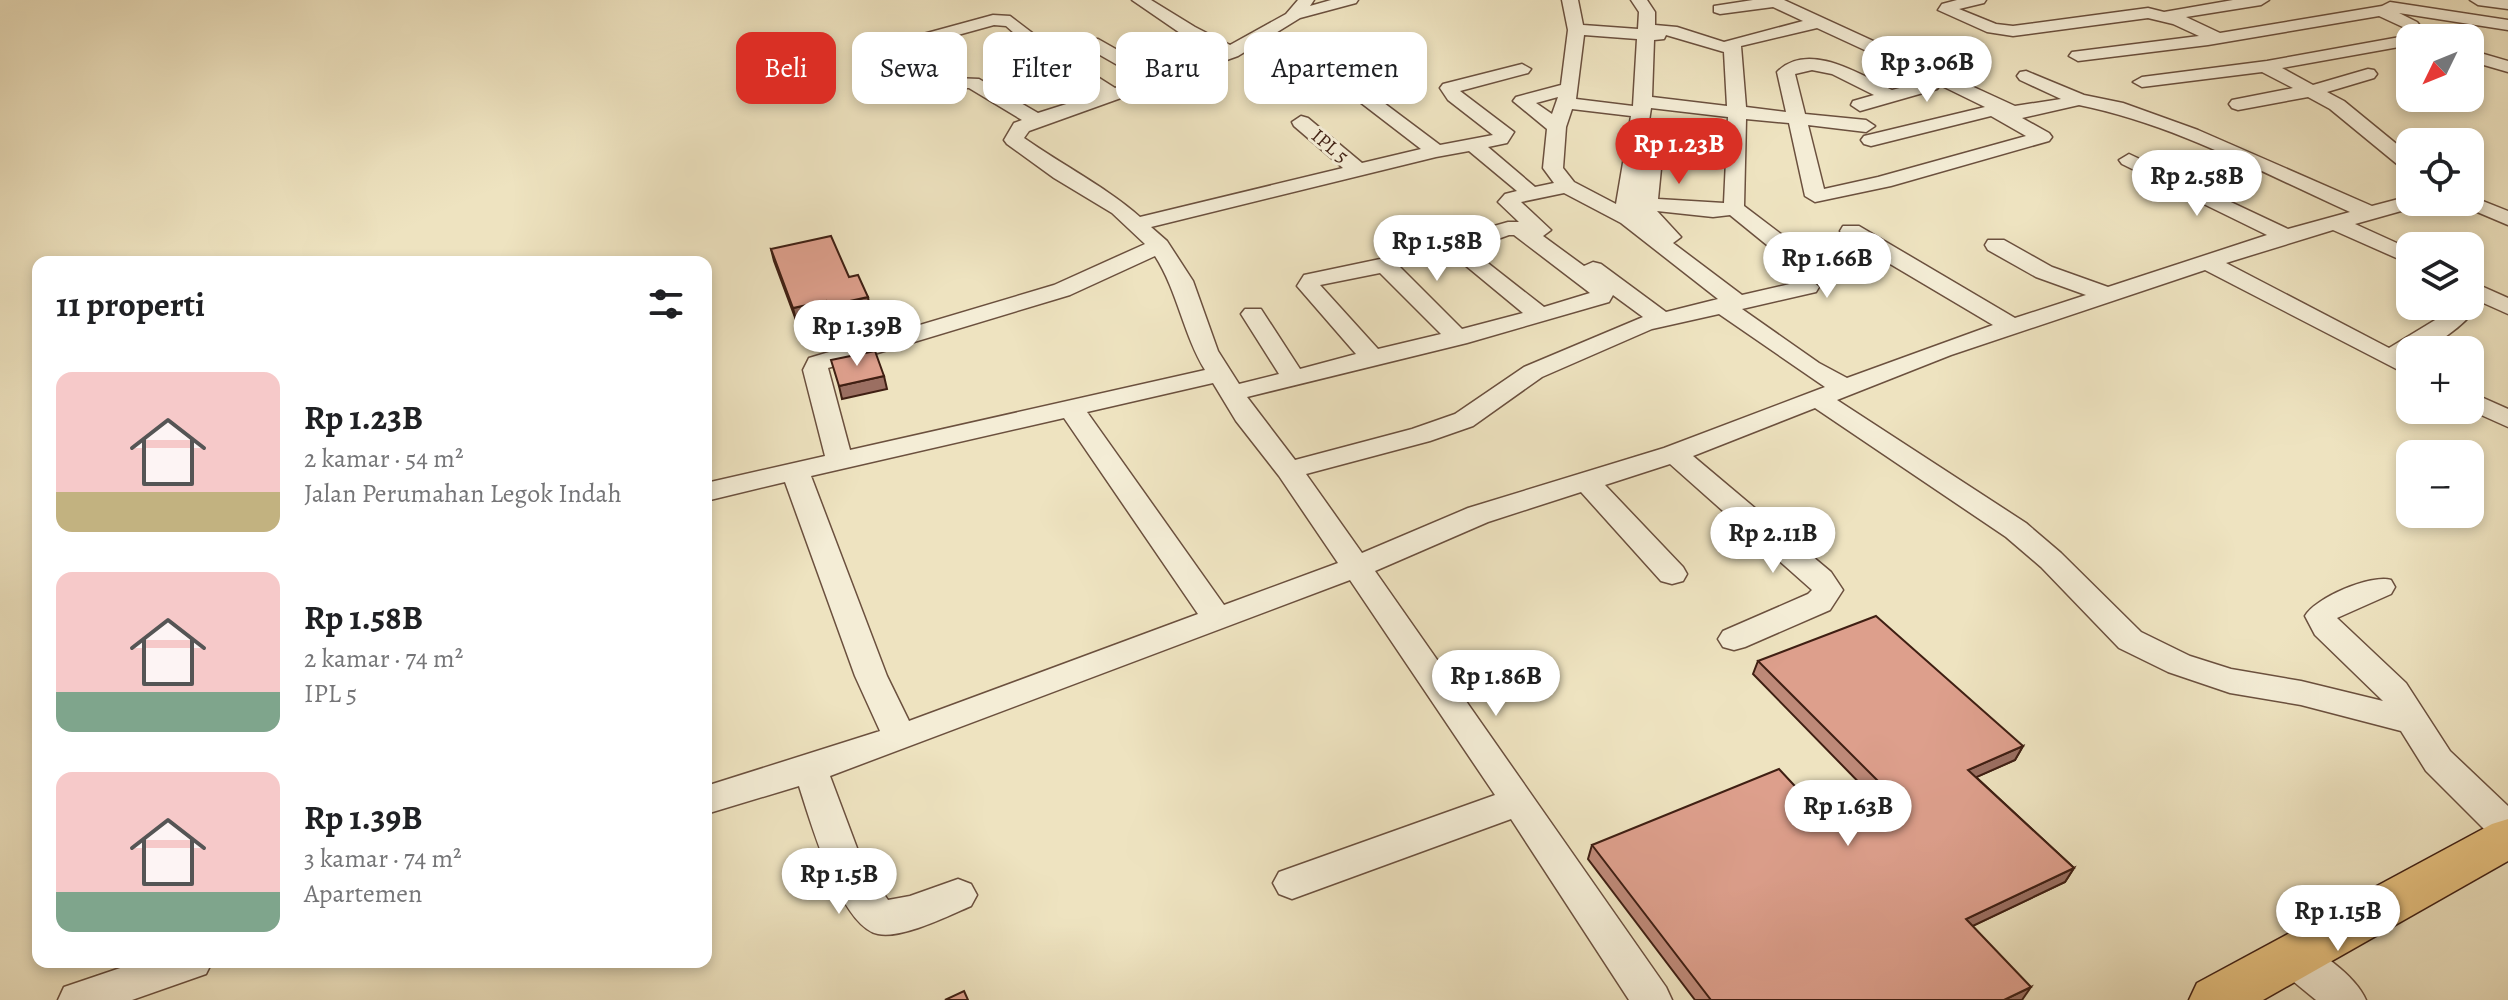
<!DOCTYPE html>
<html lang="id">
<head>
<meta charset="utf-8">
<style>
	:root { --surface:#fff; --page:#f2f2f2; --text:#202124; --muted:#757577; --accent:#d93025 }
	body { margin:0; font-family:Alegreya,serif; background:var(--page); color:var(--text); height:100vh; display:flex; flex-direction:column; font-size:30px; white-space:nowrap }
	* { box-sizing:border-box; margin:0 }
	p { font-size:26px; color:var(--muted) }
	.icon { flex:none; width:44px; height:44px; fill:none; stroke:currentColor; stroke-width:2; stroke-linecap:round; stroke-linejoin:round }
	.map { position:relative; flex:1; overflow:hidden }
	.sheet { position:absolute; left:32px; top:256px; width:680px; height:712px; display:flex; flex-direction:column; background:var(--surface); border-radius:16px; box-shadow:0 4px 12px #0003 }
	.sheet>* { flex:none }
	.top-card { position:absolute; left:736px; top:32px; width:760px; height:72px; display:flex; gap:16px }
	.needle { width:52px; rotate:227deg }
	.buttons { position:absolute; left:2396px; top:24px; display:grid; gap:16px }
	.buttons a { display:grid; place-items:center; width:88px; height:88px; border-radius:16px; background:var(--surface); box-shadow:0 4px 12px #0003; font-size:40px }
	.price { position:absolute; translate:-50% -68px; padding:0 18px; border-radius:28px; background:#fff; color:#222; font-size:26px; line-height:52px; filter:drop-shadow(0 2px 4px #0008) }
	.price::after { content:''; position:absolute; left:50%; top:48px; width:24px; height:18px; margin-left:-12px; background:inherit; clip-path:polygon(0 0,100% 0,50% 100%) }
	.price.on { background:var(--accent); color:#fff }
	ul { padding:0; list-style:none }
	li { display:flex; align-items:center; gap:24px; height:200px; padding:0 24px }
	li span { display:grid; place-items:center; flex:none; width:224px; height:160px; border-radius:16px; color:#555 }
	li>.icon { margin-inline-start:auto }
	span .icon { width:96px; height:96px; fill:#fffc; stroke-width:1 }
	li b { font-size:34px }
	h2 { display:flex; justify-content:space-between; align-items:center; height:96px; padding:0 24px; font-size:34px }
	.pill { padding:0 28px; border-radius:16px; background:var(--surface); box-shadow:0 4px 12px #0003; font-size:28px; line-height:72px }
	.pill.on { background:var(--accent); color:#fff }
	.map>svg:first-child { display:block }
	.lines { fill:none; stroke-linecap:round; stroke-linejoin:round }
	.minor-casing { stroke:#6b503e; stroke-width:3 }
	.major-casing { stroke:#3f1f13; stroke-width:3 }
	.minor { fill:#f4edd6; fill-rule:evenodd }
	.major { fill:#e7c280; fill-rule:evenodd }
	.wall { fill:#be8978; stroke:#3f1f13; stroke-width:2 }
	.shaded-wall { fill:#9b6f62; stroke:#3f1f13; stroke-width:2 }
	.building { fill:#dd9f8c; stroke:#3f1f13; stroke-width:2 }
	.labels { text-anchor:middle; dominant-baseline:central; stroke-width:6; stroke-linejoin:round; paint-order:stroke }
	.far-street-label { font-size:20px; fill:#3f1f13; stroke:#f4edd6 }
</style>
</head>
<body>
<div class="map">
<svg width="2508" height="1000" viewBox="0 0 2508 1000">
	<rect width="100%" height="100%" fill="#eee3c0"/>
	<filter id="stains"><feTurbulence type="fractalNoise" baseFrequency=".0025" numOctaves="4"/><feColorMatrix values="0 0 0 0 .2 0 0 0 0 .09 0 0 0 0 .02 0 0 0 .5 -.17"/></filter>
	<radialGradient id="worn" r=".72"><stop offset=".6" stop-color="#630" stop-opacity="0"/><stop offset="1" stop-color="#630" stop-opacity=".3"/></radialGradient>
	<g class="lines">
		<g class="minor-casing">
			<g id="minor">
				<path d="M 1132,0 L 1151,0 L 1195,27 L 1230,45 L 1286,14 L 1298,0 L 1314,0 L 1310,6 L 1331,0 L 1358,0 L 1356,3 L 1300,18 L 1238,56 L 1029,131 L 1024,138 C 1061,164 1109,189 1140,217 L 1343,168 L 1294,126 L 1292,122 L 1301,116 L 1308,118 L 1362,163 L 1421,149 L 1356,99 L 1353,95 L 1362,90 L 1368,91 L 1440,145 L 1493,135 L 1448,100 L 1440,88 L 1443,84 L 1522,64 L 1531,69 L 1528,73 L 1460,91 L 1514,132 L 1507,143 L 1488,147 L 1535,187 L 1554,183 L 1543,168 L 1547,129 L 1513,101 L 1516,97 L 1561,85 L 1568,30 L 1562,0 L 1578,0 L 1583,25 L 1638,29 L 1639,12 L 1631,0 L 1647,0 L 1655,12 L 1655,25 L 1677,27 L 1724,42 L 1803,21 L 1773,7 L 1720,14 L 1714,12 L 1714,6 L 1753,0 L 1784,0 L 2015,106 L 2061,99 L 2020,80 L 2017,76 L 2020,72 L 2026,71 L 2084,95 L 2123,103 L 2198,130 L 2372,206 L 2410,196 L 2410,202 L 2422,202 L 2419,206 L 2355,224 L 2410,249 L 2410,264 L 2333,230 L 2226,263 L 2389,348 L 2445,314 L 2449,306 L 2470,306 L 2470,300 L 2474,301 L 2478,306 C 2465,324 2434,350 2410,350 L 2410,376 L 2205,270 L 1951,355 L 1837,400 L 2026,523 L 2061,553 L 2141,632 L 2190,656 L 2231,669 L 2301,681 L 2383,701 L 2315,635 L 2305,616 C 2315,598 2371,574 2391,580 L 2395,587 L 2391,594 L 2337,618 L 2406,683 L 2450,751 L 2508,806 L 2508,844 L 2495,840 L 2426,771 L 2401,731 L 2301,705 L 2230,693 L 2168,672 L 2119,648 L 2041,567 L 2006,537 L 1815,408 L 1693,456 L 1831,572 L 1843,590 L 1830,610 L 1745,647 L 1734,650 L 1723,647 L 1718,639 L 1723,631 L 1808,594 L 1812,590 L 1670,464 L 1605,485 L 1683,567 L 1687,574 L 1683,581 L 1672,584 L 1661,581 L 1581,492 L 1488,522 L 1375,571 L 1666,987 L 1672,1000 L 1629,1000 L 1511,819 L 1292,899 L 1279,894 L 1273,883 L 1279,872 L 1495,795 L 1350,580 L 830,776 L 863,864 L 888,900 L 910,896 L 958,879 L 971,884 L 977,895 L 971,906 C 948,916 902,939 878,934 C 840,926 810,820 799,786 L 706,814 L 706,786 L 880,731 L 855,676 L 785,482 L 706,501 L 706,483 L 825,456 L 803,370 L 809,358 L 1054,285 L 1145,244 L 1112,213 L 1054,178 L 1007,144 L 1004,140 L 1014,123 L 1022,120 L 969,88 L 951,88 L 928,79 L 893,80 L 869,52 L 872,48 L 993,15 L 1010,16 L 1052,48 L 1115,88 L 1142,79 L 1086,47 L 1084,43 L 1086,39 L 1098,39 L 1158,73 L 1216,51 L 1183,35 ZM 994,25 L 1006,26 L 1040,56 L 1098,94 L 1038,113 L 979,79 L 954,78 L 931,68 L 904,70 L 889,54 ZM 1817,28 L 1910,71 L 1903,76 L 1915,84 L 1892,90 C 1861,75 1808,40 1777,72 L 1786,112 L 1746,107 L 1741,46 ZM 1584,35 L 1637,39 L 1633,106 L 1576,99 ZM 1666,35 L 1724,52 L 1727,106 L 1652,97 L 1654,40 L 1664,39 ZM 1812,70 L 1832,74 L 1874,95 L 1853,101 L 1851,105 L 1860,111 L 1937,89 L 1940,85 L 1985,107 L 1864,136 L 1861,140 L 1864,144 L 1871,146 L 1991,116 L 2026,136 L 1878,177 L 1824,189 L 1808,125 L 1866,132 L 1875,126 L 1866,120 L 1805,114 L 1795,74 ZM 1558,97 L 1552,114 L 1536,103 ZM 2079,105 C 2174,124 2263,173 2350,212 L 2288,229 L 2129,154 L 2119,160 L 2122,164 L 2267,235 L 2108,287 L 2052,267 L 2004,240 L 1988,240 L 1985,245 L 1988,250 L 2036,277 L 2086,295 L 2015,318 L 1859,226 L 1843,226 L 1840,231 L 1843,236 L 1993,325 L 1847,378 L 1819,363 L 1742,309 L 1816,292 L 1819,287 L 1793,264 L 1801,256 L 1798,247 L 1744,206 L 1746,119 L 1789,123 L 1805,196 L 1815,202 L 1891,186 L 2049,141 L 2052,137 L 2049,133 L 2022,118 ZM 1651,108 L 1728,117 L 1724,203 L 1658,199 L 1664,138 L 1654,132 L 1647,134 ZM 1572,109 L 1631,116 L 1616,204 L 1574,182 L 1563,168 L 1566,127 ZM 1469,151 L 1517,191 L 1505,194 L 1498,202 L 1519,222 L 1508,222 L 1452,238 L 1448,251 L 1523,313 L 1462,329 L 1393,260 L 1385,258 L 1304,275 L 1297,286 L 1356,354 L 1300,369 L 1261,309 L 1245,309 L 1241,314 L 1279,374 L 1239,384 L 1218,351 L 1193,281 L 1167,241 L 1151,227 L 1436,157 ZM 1564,193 L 1621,223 L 1718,299 L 1666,312 L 1601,264 L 1593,262 L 1584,266 L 1543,236 L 1551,230 L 1521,202 ZM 1657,211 L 1713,217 L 1730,215 L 1778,254 L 1767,263 L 1790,284 L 1742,295 L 1673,243 L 1681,237 ZM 1509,235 L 1514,235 L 1590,293 L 1544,307 L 1470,249 ZM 1155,256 C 1178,292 1183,334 1205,370 L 850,450 L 828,368 L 1070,295 ZM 1380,273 L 1441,334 L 1378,349 L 1320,285 ZM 1613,295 L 1643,317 L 1524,367 L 1455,414 L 1412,429 L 1295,460 L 1247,397 L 1467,343 L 1609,302 ZM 1719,314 L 1825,387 L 1664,448 L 1468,508 L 1362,553 L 1306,474 L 1430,441 L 1473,426 L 1542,377 L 1652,329 ZM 1213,383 L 1236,421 L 1279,476 L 1338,563 L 1224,605 L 1087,412 ZM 1064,418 L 1198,614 L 909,721 L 887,676 L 811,476 Z"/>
				<path d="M 1957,0 L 1986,0 L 1984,3 L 1959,9 L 1996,24 L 2013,26 L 2148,8 L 2164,12 L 2233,0 L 2269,0 L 2261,5 L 2186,17 L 2220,33 L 2382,6 L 2390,2 L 2508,20 L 2508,30 L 2399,13 L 2417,22 L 2430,38 L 2410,38 L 2410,45 L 2282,68 L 2313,85 L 2368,69 L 2374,70 L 2377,74 L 2374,78 L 2327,92 L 2344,101 L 2410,155 L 2410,171 L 2403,169 L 2330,109 L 2308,97 L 2238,110 L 2232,108 L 2229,104 L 2232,100 L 2293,88 L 2262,72 L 2142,87 L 2133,82 L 2142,77 L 2267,61 L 2411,35 L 2405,28 L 2379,16 L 2208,45 L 2078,61 L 2069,56 L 2072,52 L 2199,36 L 2173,24 L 2148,18 L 2013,36 L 1987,32 L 1938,10 L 1942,4 Z"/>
				<path d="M 2470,0 L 2508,0 L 2508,9 L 2478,5 Z"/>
				<path d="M 2470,50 L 2508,61 L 2508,72 L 2470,61 Z"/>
				<path d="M 2470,196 L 2508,211 L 2508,225 L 2463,206 L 2460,202 L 2470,202 Z"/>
				<path d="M 2470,281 L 2508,298 L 2508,314 L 2470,297 Z"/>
				<path d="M 2470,392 L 2508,409 L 2508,427 L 2470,410 Z"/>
				<path d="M 2291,938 C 2317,948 2355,975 2366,1000 L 2316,1000 L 2277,968 L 2271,956 L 2277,944 Z"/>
				<path d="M 138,962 L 212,962 L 206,974 L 132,1000 L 58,1000 L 64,987 Z"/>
			</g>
		</g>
		<g class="major-casing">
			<path id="major" d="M 2508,819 L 2508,861 L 2263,1000 L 2189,1000 L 2197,983 L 2492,824 Z"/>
		</g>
		<use href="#minor" class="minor"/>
		<use href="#major" class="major"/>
	</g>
	<g class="wall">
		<path d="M 771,249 L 849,277 L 870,309 L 830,318 L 828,313 L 796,320 L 774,261 Z"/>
		<path d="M 1758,661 L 2023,746 L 2015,760 L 1976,777 L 2074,868 L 2065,882 L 1972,926 L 2022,1000 L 1695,1000 L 1588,859 L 1592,845 L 1833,827 L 1882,806 L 1753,674 Z"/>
	</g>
	<g class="shaded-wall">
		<path d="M 868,297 L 870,309 L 830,318 L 827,306 Z"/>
		<path d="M 826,301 L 828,313 L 796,320 L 793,308 Z"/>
		<path d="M 884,376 L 887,389 L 842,399 L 839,386 Z"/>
		<path d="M 2023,746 L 2015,760 L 1961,784 L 1968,770 Z"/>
		<path d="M 2074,868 L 2065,882 L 1958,933 L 1966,919 Z"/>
		<path d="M 2031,987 L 2022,1000 L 2004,1000 Z"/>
	</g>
	<g class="building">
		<path d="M 831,236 L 849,277 L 858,275 L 868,297 L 827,306 L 826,301 L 793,308 L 771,249 Z"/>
		<path d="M 875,351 L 884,376 L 839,386 L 831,360 Z"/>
		<path d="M 1876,616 L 2023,746 L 1968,770 L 2074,868 L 1966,919 L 2031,987 L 2004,1000 L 1711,1000 L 1592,845 L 1779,769 L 1833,827 L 1896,799 L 1758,661 Z"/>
		<path d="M 964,991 L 968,1000 L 945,1000 Z"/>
	</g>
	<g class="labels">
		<g class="far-street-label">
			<text transform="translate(1330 146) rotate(40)">IPL 5</text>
		</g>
	</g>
	<rect width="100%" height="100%" filter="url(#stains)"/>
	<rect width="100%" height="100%" fill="url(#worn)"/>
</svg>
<div class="buttons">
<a><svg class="needle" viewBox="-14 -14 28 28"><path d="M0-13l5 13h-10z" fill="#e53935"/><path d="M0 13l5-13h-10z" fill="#757577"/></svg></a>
<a><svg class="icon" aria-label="locate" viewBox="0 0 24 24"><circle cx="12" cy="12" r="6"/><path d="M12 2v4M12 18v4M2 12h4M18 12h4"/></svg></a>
<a><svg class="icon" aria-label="layers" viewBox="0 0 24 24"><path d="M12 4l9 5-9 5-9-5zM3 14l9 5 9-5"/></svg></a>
<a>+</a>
<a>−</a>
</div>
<b class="price" style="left:1927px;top:104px">Rp 3.06B</b>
<b class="price on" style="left:1679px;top:186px">Rp 1.23B</b>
<b class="price" style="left:2197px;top:218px">Rp 2.58B</b>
<b class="price" style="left:1437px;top:283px">Rp 1.58B</b>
<b class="price" style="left:1827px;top:300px">Rp 1.66B</b>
<b class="price" style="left:857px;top:368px">Rp 1.39B</b>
<b class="price" style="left:1773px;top:575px">Rp 2.11B</b>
<b class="price" style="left:1496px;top:718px">Rp 1.86B</b>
<b class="price" style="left:1848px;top:848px">Rp 1.63B</b>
<b class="price" style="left:839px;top:916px">Rp 1.5B</b>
<b class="price" style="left:2338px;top:953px">Rp 1.15B</b>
<div class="top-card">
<a class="pill on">Beli</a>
<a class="pill">Sewa</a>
<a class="pill">Filter</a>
<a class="pill">Baru</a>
<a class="pill">Apartemen</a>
</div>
<section class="sheet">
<h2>11 properti<svg class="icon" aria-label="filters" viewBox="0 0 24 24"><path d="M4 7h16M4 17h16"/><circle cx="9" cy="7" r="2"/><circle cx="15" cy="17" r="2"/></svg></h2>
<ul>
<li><span style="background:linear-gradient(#f6c9c9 75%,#c2b280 0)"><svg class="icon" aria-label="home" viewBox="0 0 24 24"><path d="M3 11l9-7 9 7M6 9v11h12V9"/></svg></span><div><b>Rp 1.23B</b><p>2 kamar · 54 m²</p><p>Jalan Perumahan Legok Indah</p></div></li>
<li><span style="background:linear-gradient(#f6c9c9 75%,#7fa58c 0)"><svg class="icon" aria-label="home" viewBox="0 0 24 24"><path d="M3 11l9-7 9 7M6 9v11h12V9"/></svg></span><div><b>Rp 1.58B</b><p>2 kamar · 74 m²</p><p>IPL 5</p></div></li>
<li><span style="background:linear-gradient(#f6c9c9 75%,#7fa58c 0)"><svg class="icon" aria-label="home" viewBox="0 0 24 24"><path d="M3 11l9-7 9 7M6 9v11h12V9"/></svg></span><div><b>Rp 1.39B</b><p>3 kamar · 74 m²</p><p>Apartemen</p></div></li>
</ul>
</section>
</div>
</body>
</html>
